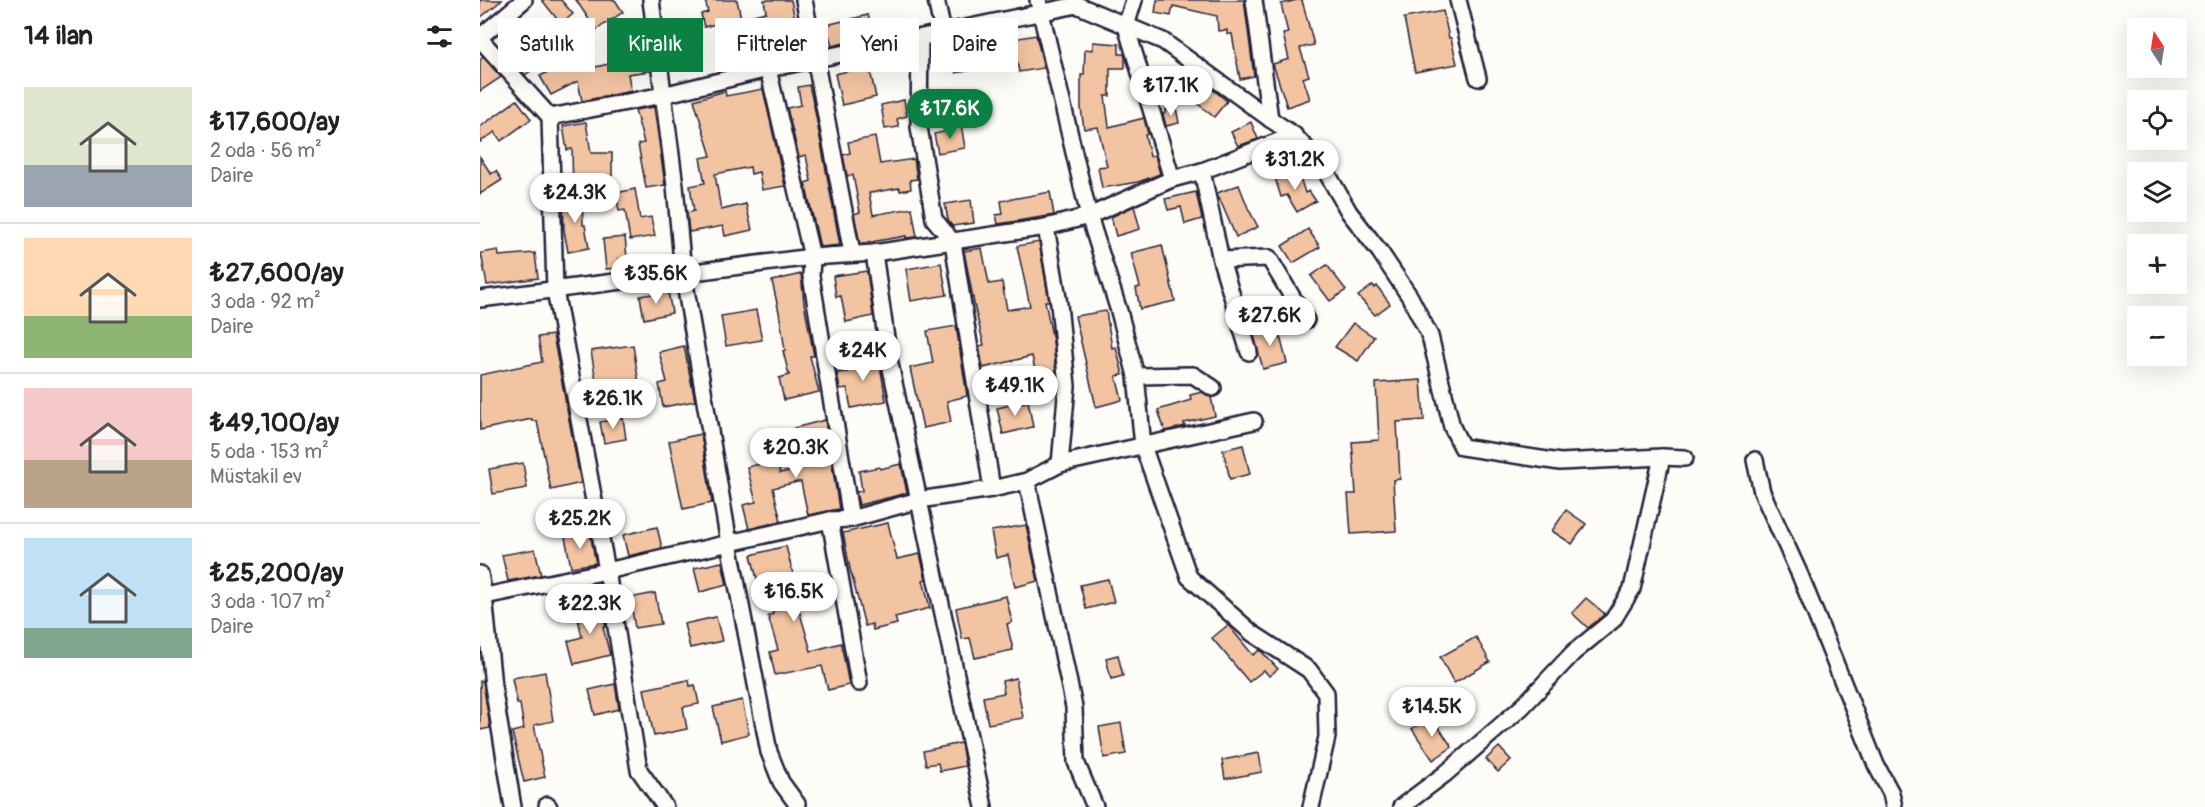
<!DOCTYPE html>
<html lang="tr">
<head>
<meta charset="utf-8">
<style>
	:root { --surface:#fff; --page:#f2f2f2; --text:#222; --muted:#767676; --line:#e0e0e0; --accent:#0b8043 }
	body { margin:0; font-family:Pangolin,sans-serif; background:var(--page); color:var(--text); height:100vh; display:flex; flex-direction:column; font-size:22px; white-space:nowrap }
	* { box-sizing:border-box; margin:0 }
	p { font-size:20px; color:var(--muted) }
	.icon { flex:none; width:33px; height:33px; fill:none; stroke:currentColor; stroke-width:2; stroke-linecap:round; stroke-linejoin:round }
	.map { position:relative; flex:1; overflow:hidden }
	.panel { display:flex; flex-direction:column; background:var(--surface); width:480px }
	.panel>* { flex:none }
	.top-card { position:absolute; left:18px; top:18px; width:570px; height:54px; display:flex; gap:12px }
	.needle { width:39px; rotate:348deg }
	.controls { position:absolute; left:1647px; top:18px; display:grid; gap:12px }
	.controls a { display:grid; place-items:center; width:60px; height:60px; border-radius:0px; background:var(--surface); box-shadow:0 6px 24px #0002; font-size:30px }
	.price { position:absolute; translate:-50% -51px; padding:0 14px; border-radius:21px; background:#fff; color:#222; font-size:20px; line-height:39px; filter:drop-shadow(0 2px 3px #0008) }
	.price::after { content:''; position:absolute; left:50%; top:36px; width:18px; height:14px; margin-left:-9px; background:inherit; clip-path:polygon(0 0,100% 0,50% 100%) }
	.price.selected { background:var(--accent); color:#fff }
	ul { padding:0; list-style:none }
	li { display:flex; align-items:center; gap:18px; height:150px; padding:0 24px }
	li+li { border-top:2px solid var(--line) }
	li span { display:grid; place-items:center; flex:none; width:168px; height:120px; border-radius:0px; color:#555 }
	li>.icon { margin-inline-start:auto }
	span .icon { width:72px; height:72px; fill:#fffc; stroke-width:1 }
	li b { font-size:26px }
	h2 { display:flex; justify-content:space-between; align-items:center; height:72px; padding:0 24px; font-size:26px }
	.pill { padding:0 21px; border-radius:0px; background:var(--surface); box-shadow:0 6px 24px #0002; font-size:21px; line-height:54px }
	.pill.selected { background:var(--accent); color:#fff }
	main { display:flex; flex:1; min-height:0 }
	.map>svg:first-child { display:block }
	.building { fill:#f3c4a2; stroke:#22223b; stroke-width:1.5 }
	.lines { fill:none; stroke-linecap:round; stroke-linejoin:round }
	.minor-casing { stroke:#22223b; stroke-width:20 }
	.minor { stroke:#fdfcf7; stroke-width:15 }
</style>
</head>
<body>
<main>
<section class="panel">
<h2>14 ilan<svg class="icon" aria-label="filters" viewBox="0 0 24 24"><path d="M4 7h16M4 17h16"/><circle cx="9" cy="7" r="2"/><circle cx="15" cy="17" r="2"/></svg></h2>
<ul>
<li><span style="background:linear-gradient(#dfe7d0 65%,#9aa5b1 0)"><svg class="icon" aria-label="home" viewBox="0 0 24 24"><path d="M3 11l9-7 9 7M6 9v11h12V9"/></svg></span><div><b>₺17,600/ay</b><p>2 oda · 56 m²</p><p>Daire</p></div></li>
<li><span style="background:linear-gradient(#ffd9b3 65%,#8fb573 0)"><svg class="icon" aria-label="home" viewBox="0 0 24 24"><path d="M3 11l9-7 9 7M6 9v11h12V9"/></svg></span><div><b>₺27,600/ay</b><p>3 oda · 92 m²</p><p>Daire</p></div></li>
<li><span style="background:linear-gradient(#f6c9c9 60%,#b9a48a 0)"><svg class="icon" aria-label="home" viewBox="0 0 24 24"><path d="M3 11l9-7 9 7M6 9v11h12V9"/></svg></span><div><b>₺49,100/ay</b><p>5 oda · 153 m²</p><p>Müstakil ev</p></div></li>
<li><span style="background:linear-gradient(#bfe0f5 75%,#7fa58c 0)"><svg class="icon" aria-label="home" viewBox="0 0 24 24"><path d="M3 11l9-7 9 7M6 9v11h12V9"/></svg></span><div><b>₺25,200/ay</b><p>3 oda · 107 m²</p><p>Daire</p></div></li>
</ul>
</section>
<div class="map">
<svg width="1725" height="807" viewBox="0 0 1725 807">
	<rect width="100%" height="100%" fill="#fdfcf7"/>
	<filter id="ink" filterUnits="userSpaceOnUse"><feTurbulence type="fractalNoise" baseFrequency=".0167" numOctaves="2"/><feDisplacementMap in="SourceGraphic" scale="12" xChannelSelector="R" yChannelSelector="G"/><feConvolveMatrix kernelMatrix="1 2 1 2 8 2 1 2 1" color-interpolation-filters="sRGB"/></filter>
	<g filter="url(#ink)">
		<g class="building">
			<path d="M 0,0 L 22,0 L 0,18 Z"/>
			<path d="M 62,0 L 81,0 L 93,14 L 81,24 Z"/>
			<path d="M 96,0 L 135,0 L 143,12 L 116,30 Z"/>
			<path d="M 225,0 L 257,0 L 261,18 L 286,12 L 284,0 L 311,0 L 315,20 L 276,43 L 320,32 L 324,52 L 266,64 L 255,19 L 224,27 L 221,14 L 228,12 Z"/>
			<path d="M 677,0 L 764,0 L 774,76 L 760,79 L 752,34 L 747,34 L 747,30 L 738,31 L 737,16 L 693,6 L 691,16 L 675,13 Z"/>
			<path d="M 817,0 L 822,0 L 834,45 L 820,48 L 829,76 L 823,78 L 830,99 L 807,107 L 793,64 L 809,59 L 803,34 L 808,33 L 801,4 Z"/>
			<path d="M 963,11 L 969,38 L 971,38 L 977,64 L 935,72 L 924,18 Z"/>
			<path d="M 388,15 L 394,36 L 352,46 L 346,25 Z"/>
			<path d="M 83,23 L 102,46 L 87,59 L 68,36 Z"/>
			<path d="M 556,35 L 564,68 L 539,72 L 533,39 Z"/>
			<path d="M 498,42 L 503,68 L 476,73 L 473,59 L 481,57 L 479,46 Z"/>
			<path d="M 613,42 L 639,44 L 639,54 L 644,54 L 645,57 L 645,68 L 630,68 L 630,96 L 625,96 L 629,127 L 664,118 L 668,134 L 665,135 L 670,156 L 675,155 L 680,174 L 658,182 L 622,188 L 618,167 L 627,166 L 618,127 L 604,129 L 601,108 L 601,75 L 604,75 L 605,49 L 613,50 Z"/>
			<path d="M 167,46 L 170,71 L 148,74 L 151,91 L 102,101 L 98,81 L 71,95 L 60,76 L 72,70 L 114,62 L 115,67 L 148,60 L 146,50 Z"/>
			<path d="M 3,57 L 21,77 L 0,91 L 0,60 Z"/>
			<path d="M 46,59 L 52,70 L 45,75 L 36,64 Z"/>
			<path d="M 389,66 L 396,97 L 362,105 L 355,74 Z"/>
			<path d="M 726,84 L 747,101 L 734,117 L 713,100 Z"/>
			<path d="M 329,85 L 334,106 L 360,245 L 340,247 L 325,183 L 331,181 L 326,155 L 319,157 L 307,108 L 321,105 L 318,87 Z"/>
			<path d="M 283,89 L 305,186 L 282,190 L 279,172 L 271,174 L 270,167 L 235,174 L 241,210 L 266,204 L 272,230 L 245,236 L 243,226 L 209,232 L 207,213 L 214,211 L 210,186 L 225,183 L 220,158 L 231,156 L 214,100 L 245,91 L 246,96 Z"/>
			<path d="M 37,100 L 51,119 L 21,141 L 15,132 L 0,142 L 0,127 Z"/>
			<path d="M 424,100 L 427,116 L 417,119 L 419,127 L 405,129 L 401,105 Z"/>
			<path d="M 174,107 L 185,185 L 166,188 L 158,144 L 164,143 L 155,110 Z"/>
			<path d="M 696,108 L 699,123 L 686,126 L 683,114 L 685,113 L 685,110 Z"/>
			<path d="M 106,122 L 111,153 L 132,153 L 132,194 L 93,194 L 92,149 L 87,150 L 83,126 Z"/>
			<path d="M 771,122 L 778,139 L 758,146 L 751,132 Z"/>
			<path d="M 481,124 L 485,148 L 458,153 L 454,134 L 469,131 L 468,127 Z"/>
			<path d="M 395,137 L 400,164 L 434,159 L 437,179 L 430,180 L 431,189 L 420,191 L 420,188 L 389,193 L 393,215 L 432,208 L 437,237 L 426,238 L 426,236 L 380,244 L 374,214 L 380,212 L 373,175 L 367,176 L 363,155 L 370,153 L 368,142 Z"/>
			<path d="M 0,157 L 11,174 L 16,171 L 22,180 L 0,194 Z"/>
			<path d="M 818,171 L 825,193 L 829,191 L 836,201 L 817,212 L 807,195 L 801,197 L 795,178 Z"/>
			<path d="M 759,185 L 768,208 L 778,227 L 756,237 L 737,193 Z"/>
			<path d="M 155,189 L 160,219 L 171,217 L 175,236 L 150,240 L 145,210 L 139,211 L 136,193 Z"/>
			<path d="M 570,192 L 574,215 L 518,224 L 516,215 L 523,214 L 521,201 Z"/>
			<path d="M 716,192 L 722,219 L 705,224 L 701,207 L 688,210 L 685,199 Z"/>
			<path d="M 102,196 L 103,225 L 105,225 L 109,248 L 88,252 L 84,230 L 83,197 Z"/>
			<path d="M 491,200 L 494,223 L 472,226 L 468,220 L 465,204 Z"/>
			<path d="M 654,206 L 660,229 L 636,236 L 631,217 Z"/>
			<path d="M 828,229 L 840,247 L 813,263 L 802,246 Z"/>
			<path d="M 145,237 L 147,258 L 139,259 L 140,268 L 126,269 L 123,239 Z"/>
			<path d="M 559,242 L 569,301 L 565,301 L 573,341 L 577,386 L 577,389 L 560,393 L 552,356 L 503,368 L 499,346 L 504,345 L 495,309 L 484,251 L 502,248 L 509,284 L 522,282 L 527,310 L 550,306 L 537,246 Z"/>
			<path d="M 682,245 L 695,301 L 660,309 L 656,288 L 660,287 L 651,253 Z"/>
			<path d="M 18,250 L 19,256 L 55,253 L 58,278 L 7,285 L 1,253 Z"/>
			<path d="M 461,263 L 467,295 L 431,301 L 426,269 Z"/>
			<path d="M 847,265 L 866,290 L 850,301 L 831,276 Z"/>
			<path d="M 387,271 L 393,316 L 366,322 L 361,296 L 356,297 L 353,276 Z"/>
			<path d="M 321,274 L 324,303 L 334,356 L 330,356 L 339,392 L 304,400 L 299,378 L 309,375 L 303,351 L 305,350 L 299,312 L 292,281 Z"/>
			<path d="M 893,285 L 895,288 L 897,286 L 910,304 L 895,315 L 878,296 Z"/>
			<path d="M 188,291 L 192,313 L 164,319 L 160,296 Z"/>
			<path d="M 276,310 L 282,340 L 246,346 L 241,316 Z"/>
			<path d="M 626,311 L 632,348 L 636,347 L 643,375 L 636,376 L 642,400 L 616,407 L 595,316 Z"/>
			<path d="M 873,323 L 894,337 L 878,361 L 855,347 Z"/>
			<path d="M 797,325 L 807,363 L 783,369 L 773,332 Z"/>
			<path d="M 476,326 L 487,396 L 467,401 L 471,422 L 443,428 L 430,368 L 453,363 L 447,331 Z"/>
			<path d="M 73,335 L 101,483 L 71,490 L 57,421 L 52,421 L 52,419 L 0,430 L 0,375 L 62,362 L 58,337 Z"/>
			<path d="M 153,345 L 162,404 L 141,408 L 137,384 L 117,387 L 111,351 Z"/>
			<path d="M 204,346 L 215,401 L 183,407 L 179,384 L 187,382 L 179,352 Z"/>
			<path d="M 398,353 L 406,401 L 371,408 L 367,388 L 360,389 L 357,373 L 367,372 L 366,362 L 390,359 L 389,355 Z"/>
			<path d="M 941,380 L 944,420 L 917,422 L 920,479 L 913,480 L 916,531 L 871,534 L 868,494 L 876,494 L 872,442 L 899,440 L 896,383 Z"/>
			<path d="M 722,392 L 731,397 L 735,416 L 704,423 L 705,426 L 685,431 L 678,410 L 711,400 L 710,395 Z"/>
			<path d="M 548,401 L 553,427 L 523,434 L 517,408 Z"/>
			<path d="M 143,418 L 146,439 L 124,443 L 120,422 Z"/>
			<path d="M 345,420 L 359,509 L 328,515 L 321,482 L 317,482 L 293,488 L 301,521 L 269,529 L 263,505 L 276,502 L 267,467 L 297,460 L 300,473 L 320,470 L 318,460 L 326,459 L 321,437 L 316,438 L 314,428 Z"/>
			<path d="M 221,434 L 232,503 L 203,509 L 189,441 Z"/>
			<path d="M 763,445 L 770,474 L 750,479 L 743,450 Z"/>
			<path d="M 43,463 L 47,488 L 13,494 L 9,469 Z"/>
			<path d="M 421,464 L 427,493 L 379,505 L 376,492 L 382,491 L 379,471 L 399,467 L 400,469 Z"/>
			<path d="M 1086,510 L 1106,524 L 1092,544 L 1072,531 Z"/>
			<path d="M 408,523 L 417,559 L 440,554 L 446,579 L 443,580 L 450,608 L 415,617 L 417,624 L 393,630 L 392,624 L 385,626 L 370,569 L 363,533 Z"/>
			<path d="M 546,525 L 558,581 L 535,587 L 528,555 L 516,558 L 511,531 Z"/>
			<path d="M 177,527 L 182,548 L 148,556 L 143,535 Z"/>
			<path d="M 110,533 L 116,563 L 91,567 L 85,537 Z"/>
			<path d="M 306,546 L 314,578 L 318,577 L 323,601 L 317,603 L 331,651 L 361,643 L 369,685 L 348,690 L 342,666 L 295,675 L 290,652 L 298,650 L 288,616 L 293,614 L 285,577 L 277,579 L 271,555 Z"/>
			<path d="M 55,549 L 61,575 L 28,581 L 22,555 Z"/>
			<path d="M 242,562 L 247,585 L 220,592 L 214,568 Z"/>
			<path d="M 628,579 L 634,602 L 606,609 L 600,585 Z"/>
			<path d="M 175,593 L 181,624 L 155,628 L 150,598 Z"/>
			<path d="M 526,596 L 532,622 L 527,624 L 533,650 L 495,658 L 490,638 L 482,639 L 476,608 Z"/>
			<path d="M 1106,598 L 1125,614 L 1108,628 L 1092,613 Z"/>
			<path d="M 120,603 L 126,627 L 123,627 L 130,655 L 94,664 L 88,641 L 102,637 L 96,609 Z"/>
			<path d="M 236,617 L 242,641 L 210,648 L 204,624 Z"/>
			<path d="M 748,625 L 773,655 L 780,650 L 798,669 L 789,676 L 784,670 L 769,682 L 732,638 Z"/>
			<path d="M 996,637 L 1010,662 L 974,683 L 960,657 Z"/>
			<path d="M 638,655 L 643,676 L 631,679 L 626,658 Z"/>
			<path d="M 65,672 L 73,721 L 54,725 L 65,777 L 44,782 L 32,732 L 44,729 L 40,704 L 37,704 L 32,678 Z"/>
			<path d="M 536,678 L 543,718 L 508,724 L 503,697 L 524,693 L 522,681 Z"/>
			<path d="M 209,680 L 210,686 L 215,685 L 219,704 L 203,707 L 207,729 L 174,736 L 164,689 Z"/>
			<path d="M 0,681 L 3,681 L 10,728 L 0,730 Z"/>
			<path d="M 135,684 L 139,709 L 115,715 L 109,690 Z"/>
			<path d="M 262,700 L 269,734 L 241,741 L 233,707 Z"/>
			<path d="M 951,716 L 972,747 L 953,760 L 932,729 Z"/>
			<path d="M 641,723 L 646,754 L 624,758 L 619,727 Z"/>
			<path d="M 481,743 L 485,766 L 460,771 L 458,763 L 446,765 L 443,751 Z"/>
			<path d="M 1019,747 L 1031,760 L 1018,772 L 1006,759 Z"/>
			<path d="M 779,753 L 782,772 L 745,779 L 742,760 Z"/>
		</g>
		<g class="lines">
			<g class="minor-casing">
				<g id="minor">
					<path d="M 171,0 L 195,186 L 203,272 L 249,543 L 289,752 L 301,782 L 317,804"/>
					<path d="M 324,0 L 372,253"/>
					<path d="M 456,0 L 463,32"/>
					<path d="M 558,0 L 609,216 L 639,311 L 656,376 L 663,446 L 709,577 L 772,633 L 829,670 L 846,693 L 847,737 L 831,807"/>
					<path d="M 654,0 L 646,26 L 692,179"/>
					<path d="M 774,0 L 790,119"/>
					<path d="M 978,0 L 998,78"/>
					<path d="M 0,37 L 44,0"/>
					<path d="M 0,39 L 70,117 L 183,95 L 288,69 L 597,5 L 683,41 L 790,119 L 814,135 L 843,166 L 869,212 L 900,252 L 930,297 L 950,336 L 972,427 L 982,447 L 1080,462 L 1182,457 L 1205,458"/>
					<path d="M 440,39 L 439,127 L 454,219 L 473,242 L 512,489"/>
					<path d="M 288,69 L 332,257 L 331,276 L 371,519"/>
					<path d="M 70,117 L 75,290 L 127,571 L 159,770 L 185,807"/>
					<path d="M 722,171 L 741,260 L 789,258 L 826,320"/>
					<path d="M 566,227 L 579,304 L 587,386 L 580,464"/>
					<path d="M 394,253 L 409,359 L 504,807"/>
					<path d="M 741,260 L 769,352"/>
					<path d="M 0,299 L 332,257 L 394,253 L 566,227 L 609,216 L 692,179 L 722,171 L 814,135"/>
					<path d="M 656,376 L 713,375 L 733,388"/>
					<path d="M 1275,460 L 1282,492 L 1320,575 L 1396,765 L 1411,793 L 1414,807"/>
					<path d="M 547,481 L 594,707 L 596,762 L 615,807"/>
					<path d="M 350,520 L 379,683"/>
					<path d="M 0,574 L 4,596 L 13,686 L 33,807"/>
					<path d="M 0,597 L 127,571 L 350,520 L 371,519 L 439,500 L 512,489 L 547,481 L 580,464 L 774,421"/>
					<path d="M 67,805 L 69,807"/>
					<path d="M 921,807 L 965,774 L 1042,707 L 1093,653 L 1133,620 L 1152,589 L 1182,457"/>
				</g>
			</g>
			<use href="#minor" class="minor"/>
		</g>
	</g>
</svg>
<div class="controls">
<a><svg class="needle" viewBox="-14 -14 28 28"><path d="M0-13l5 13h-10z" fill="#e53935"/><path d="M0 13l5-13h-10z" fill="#767676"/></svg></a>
<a><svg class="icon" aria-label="locate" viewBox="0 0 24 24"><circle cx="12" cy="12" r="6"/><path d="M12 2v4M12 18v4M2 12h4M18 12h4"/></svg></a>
<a><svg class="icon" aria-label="layers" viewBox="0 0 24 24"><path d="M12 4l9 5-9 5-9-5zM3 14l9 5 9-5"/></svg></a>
<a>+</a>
<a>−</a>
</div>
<b class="price" style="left:691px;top:117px">₺17.1K</b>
<b class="price selected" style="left:470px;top:140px">₺17.6K</b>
<b class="price" style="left:815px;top:191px">₺31.2K</b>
<b class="price" style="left:95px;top:224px">₺24.3K</b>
<b class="price" style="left:176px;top:305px">₺35.6K</b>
<b class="price" style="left:790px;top:347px">₺27.6K</b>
<b class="price" style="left:383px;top:382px">₺24K</b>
<b class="price" style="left:535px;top:417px">₺49.1K</b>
<b class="price" style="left:133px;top:430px">₺26.1K</b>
<b class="price" style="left:316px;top:479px">₺20.3K</b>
<b class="price" style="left:100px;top:550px">₺25.2K</b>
<b class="price" style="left:314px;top:623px">₺16.5K</b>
<b class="price" style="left:110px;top:635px">₺22.3K</b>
<b class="price" style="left:952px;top:738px">₺14.5K</b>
<div class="top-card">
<a class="pill">Satılık</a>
<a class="pill selected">Kiralık</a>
<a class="pill">Filtreler</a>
<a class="pill">Yeni</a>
<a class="pill">Daire</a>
</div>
</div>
</main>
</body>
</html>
